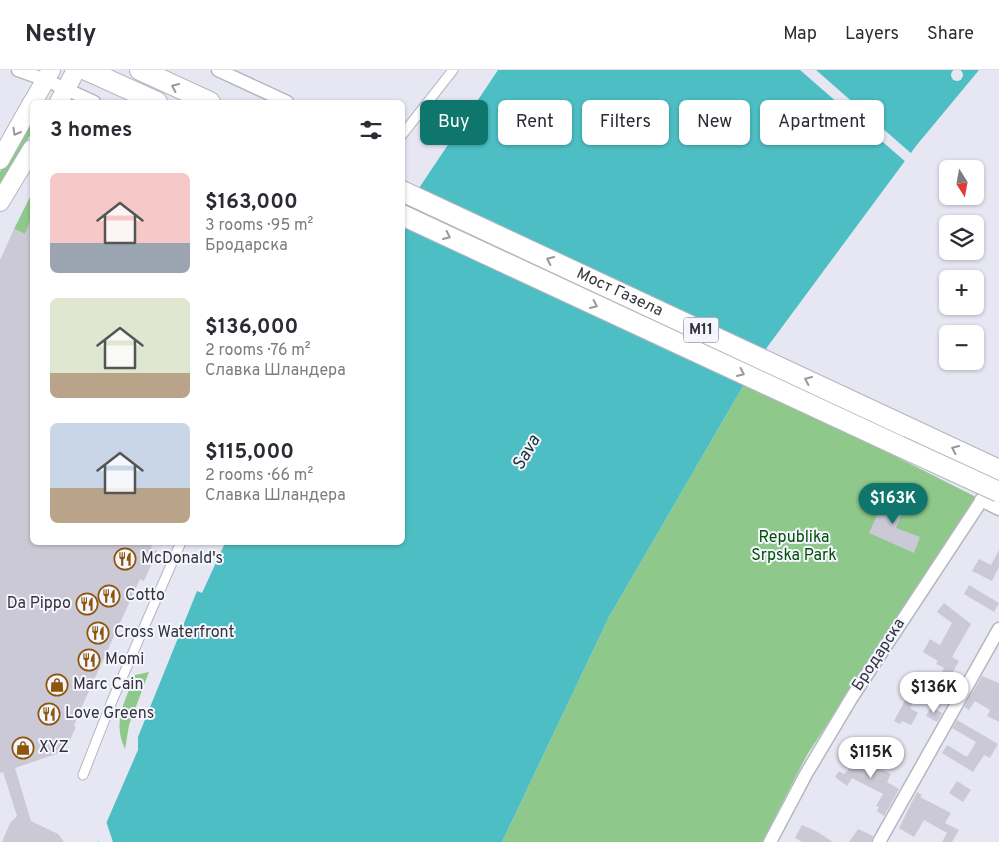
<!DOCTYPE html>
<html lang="en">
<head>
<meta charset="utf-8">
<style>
	:root { --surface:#fff; --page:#f2f2f3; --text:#2b2b33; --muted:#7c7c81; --line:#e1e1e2; --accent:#0f766e }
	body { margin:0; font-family:Overpass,sans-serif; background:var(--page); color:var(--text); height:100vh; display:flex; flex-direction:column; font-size:19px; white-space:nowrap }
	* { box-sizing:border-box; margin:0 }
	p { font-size:16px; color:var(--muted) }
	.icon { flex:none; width:28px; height:28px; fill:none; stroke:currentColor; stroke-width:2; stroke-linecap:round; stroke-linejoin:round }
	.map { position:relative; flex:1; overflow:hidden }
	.sheet { position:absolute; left:30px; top:30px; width:375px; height:445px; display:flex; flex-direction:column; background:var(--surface); border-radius:8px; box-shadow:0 1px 4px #0004 }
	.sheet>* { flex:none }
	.top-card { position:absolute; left:420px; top:30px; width:475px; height:45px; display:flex; gap:10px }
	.needle { width:32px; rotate:169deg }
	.fabs { position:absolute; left:939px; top:90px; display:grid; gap:10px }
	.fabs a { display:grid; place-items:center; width:45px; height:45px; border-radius:8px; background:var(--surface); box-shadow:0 1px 4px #0004; font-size:25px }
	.price { position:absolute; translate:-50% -42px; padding:0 11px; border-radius:18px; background:#fff; color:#222; font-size:16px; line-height:32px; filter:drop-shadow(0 1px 2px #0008) }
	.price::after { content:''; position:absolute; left:50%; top:30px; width:15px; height:11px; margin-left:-8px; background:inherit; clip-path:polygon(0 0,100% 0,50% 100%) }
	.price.selected { background:var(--accent); color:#fff }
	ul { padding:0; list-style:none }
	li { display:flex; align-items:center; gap:15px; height:125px; padding:0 20px }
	li span { display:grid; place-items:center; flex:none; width:140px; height:100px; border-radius:8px; color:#555 }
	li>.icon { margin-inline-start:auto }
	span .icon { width:60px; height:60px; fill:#fffc; stroke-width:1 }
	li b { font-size:21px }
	h2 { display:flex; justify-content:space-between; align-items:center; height:60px; padding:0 20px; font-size:21px }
	.tag { padding:0 18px; border-radius:8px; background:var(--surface); box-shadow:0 1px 4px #0004; font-size:18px; line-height:45px }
	.tag.selected { background:var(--accent); color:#fff }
	header { display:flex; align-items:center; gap:30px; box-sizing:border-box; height:70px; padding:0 25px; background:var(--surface); border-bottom:1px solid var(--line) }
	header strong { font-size:24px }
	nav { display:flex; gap:28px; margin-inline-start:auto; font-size:18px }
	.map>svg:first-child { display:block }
	.green { fill:#8fc88b }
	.water { fill:#4dbfc4 }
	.pier { fill:#e7e7f4 }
	.building { fill:#cac9d5 }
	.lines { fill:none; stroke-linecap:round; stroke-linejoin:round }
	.pedestrian-casing { stroke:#b5b6c1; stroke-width:11 }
	.minor-casing { stroke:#b5b6c1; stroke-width:15 }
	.secondary-casing { stroke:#b5b6c1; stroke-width:20 }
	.trunk-casing { stroke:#b5b6c1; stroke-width:22 }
	.pedestrian { stroke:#fff; stroke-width:9 }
	.minor { stroke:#fff; stroke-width:12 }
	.secondary { stroke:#fff; stroke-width:18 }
	.trunk { stroke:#fff; stroke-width:20 }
	.trunk-bridge-casing { stroke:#b5b6c1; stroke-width:22; stroke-linecap:butt }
	.trunk-bridge { stroke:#fff; stroke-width:20 }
	.oneway { stroke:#99999c }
	.labels { text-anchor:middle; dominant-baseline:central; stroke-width:4; stroke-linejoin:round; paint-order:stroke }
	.shield { fill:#f4f5ff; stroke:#6d6d74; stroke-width:1 }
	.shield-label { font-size:15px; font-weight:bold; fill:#333338 }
	.street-label { font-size:16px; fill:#333338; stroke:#f4f5ff }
	.park-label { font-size:16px; fill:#005103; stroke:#f4f5ff }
	.poi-label { font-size:16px; fill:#333338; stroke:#f4f5ff; text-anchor:start }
	.water-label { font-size:18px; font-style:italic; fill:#173031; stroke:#f4f5ff }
</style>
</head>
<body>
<header>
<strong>Nestly</strong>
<nav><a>Map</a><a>Layers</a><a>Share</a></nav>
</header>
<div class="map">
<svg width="999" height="772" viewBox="0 0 999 772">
	<rect width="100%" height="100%" fill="#e7e7f4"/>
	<g class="green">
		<path d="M 32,48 L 32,62 L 0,116 L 0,102 Z"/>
		<path d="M 32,123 L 32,149 L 25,164 L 14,159 Z"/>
		<path d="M 746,311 L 976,427 L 807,685 L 762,772 L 502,772 L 609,547 Z"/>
		<path d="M 149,602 L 129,655 L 125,679 C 112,651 125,632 135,605 Z"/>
	</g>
	<path class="water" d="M 498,0 L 979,0 L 916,76 L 768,276 L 746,311 L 609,547 L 502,772 L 98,772 L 138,680 L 138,667 L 197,521 L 202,523 L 225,473 L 402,472 L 403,142 Z"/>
	<g class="pier">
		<circle cx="957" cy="5" r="6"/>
		<path d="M 800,0 L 816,0 L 913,85 L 907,93 Z"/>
		<path d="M 106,749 L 106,751 L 113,772 L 99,772 L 97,768 Z"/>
	</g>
	<g class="building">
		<path d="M 32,146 L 32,472 L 153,472 L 151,478 L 157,481 L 144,511 L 140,509 L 78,645 L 74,656 L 76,657 L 65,681 L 15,698 L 31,751 L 58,764 L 64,772 L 2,772 L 10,753 L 17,746 L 3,702 L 0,703 L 0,190 L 14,159 L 25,164 Z"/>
		<path d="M 886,425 L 906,434 L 896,458 L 920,467 L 914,483 L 869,463 Z"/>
		<path d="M 999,480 L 999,497 L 992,511 L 972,501 L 979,489 L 991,495 Z"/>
		<path d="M 969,515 L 999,533 L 994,542 L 964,524 Z"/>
		<path d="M 944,533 L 971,554 L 952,587 L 959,591 L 953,602 L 959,606 L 950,623 L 935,616 L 944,598 L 936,594 L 938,591 L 923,582 L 930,569 L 940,575 L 952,553 L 937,542 Z"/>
		<path d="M 982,606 L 999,613 L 999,652 L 987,646 L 990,640 L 975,631 L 969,640 L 964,637 Z"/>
		<path d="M 905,612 L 920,621 L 910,638 L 918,643 L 911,655 L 902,651 L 900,654 L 894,651 L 908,625 L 900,620 Z"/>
		<path d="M 931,637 L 942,643 L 937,652 L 926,646 Z"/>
		<path d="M 957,650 L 998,674 L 990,688 L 984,685 L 973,702 L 942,683 L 947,675 L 967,687 L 976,672 L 952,658 Z"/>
		<path d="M 890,674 L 905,684 L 900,692 L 885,682 Z"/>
		<path d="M 862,679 L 879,687 L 875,696 L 891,704 L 887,712 L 899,719 L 884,746 L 877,741 L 879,737 L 876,736 L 883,724 L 852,708 L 847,716 L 835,707 L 839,701 L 844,704 L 856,692 Z"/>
		<path d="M 957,711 L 971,720 L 963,732 L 949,723 Z"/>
		<path d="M 917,722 L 922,725 L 920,727 L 951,743 L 945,753 L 959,760 L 952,772 L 942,772 L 947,763 L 924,750 L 914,767 L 899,758 Z"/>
		<path d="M 802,755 L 816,761 L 833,772 L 802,772 L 795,768 Z"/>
		<path d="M 858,759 L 873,766 L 871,772 L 849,772 Z"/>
	</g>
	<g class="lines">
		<g class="pedestrian-casing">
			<g id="pedestrian">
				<path d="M 402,65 L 453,0"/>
				<path d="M 83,705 L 112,631 L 181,472"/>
			</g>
		</g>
		<g class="minor-casing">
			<g id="minor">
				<path d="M 18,0 L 46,10 L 94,32"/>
				<path d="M 218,0 L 287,32"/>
				<path d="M 981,430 L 999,439"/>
				<path d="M 770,772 L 806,704 L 852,627 L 993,413"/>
				<path d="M 879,772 L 999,559"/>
			</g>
		</g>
		<g class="secondary-casing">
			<g id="secondary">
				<path d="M 33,32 L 51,0"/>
				<path d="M 59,32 L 76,0"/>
				<path d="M 0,90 L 32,33"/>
				<path d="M 0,132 L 32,79"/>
			</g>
		</g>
		<g class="trunk-casing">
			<g id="trunk">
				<path d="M 86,0 L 157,32"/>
				<path d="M 140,0 L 210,32"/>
				<path id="s1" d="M 402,121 L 999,400"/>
				<path d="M 402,145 L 899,376"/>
			</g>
		</g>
		<use href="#pedestrian" class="pedestrian"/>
		<use href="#minor" class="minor"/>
		<use href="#secondary" class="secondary"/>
		<use href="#trunk" class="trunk"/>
		<g class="trunk-bridge-casing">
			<path id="trunk-bridge" d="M 899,376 L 999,422"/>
		</g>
		<use href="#trunk-bridge" class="trunk-bridge"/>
	</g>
	<defs><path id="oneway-chevron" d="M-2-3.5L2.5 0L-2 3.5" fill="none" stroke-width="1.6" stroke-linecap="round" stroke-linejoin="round" transform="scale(1.25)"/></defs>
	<g class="oneway">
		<use href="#oneway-chevron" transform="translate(175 17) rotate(-155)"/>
		<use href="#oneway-chevron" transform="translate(16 62) rotate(120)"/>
		<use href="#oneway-chevron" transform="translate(447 166) rotate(25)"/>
		<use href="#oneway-chevron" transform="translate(550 190) rotate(-155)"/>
		<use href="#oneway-chevron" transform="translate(594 235) rotate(25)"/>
		<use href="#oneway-chevron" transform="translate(741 303) rotate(25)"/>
		<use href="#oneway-chevron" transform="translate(808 310) rotate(-155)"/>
		<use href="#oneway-chevron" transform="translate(955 379) rotate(-155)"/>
	</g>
	<defs>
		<g id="restaurant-ring" transform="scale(1.125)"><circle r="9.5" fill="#f4f5ff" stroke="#8d560a" stroke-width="1.5"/><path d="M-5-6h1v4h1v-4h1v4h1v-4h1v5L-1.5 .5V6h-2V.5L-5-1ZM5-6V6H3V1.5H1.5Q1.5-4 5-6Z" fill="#8d560a"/></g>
		<g id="shop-ring" transform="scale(1.125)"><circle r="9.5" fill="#f4f5ff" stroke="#8d560a" stroke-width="1.5"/><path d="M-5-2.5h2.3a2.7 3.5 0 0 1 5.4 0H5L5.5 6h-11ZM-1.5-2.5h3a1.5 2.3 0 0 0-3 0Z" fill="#8d560a"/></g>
	</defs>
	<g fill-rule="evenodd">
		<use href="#restaurant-ring" x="125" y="489"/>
		<use href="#restaurant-ring" x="109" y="526"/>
		<use href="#restaurant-ring" x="87" y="534"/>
		<use href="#restaurant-ring" x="98" y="563"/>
		<use href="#restaurant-ring" x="89" y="590"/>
		<use href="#shop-ring" x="57" y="615"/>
		<use href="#restaurant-ring" x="49" y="644"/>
		<use href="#shop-ring" x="23" y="678"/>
	</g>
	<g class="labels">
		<rect class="shield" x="683.5" y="247.5" width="35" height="25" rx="4"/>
		<g class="shield-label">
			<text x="701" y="260">M11</text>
		</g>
		<g class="street-label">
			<text stroke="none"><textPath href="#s1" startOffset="240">Мост Газела</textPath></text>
			<text transform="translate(879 585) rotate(-57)">Бродарска</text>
		</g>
		<g class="park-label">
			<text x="794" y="468">Republika<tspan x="794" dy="18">Srpska Park</tspan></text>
		</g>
		<g class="poi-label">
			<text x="141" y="489">McDonald's</text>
			<text x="125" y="526">Cotto</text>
			<text x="71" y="534" text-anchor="end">Da Pippo</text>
			<text x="114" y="563">Cross Waterfront</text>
			<text x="105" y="590">Momi</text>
			<text x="73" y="615">Marc Cain</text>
			<text x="65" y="644">Love Greens</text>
			<text x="39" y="678">XYZ</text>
		</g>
		<g class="water-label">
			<text transform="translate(527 383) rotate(-60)">Sava</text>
		</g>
	</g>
</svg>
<div class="fabs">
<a><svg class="needle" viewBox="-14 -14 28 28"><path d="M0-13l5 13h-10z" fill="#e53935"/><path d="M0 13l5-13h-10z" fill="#7c7c81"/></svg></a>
<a><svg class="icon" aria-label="layers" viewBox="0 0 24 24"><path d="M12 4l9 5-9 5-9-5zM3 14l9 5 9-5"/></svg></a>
<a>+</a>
<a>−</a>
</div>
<b class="price selected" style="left:893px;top:455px">$163K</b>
<b class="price" style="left:934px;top:644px">$136K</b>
<b class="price" style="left:871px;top:709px">$115K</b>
<div class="top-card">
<a class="tag selected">Buy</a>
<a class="tag">Rent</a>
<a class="tag">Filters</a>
<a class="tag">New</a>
<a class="tag">Apartment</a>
</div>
<section class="sheet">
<h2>3 homes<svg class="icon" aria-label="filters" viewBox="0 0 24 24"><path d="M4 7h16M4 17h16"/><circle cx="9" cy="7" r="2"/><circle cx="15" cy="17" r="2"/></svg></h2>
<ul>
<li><span style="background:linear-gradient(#f6c9c9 70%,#9aa5b1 0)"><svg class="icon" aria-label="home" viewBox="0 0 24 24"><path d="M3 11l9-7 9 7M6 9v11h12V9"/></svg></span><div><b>$163,000</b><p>3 rooms · 95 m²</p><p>Бродарска</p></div></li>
<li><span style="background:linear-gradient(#dfe7d0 75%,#b9a48a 0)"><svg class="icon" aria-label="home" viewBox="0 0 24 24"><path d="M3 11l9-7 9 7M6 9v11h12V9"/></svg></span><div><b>$136,000</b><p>2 rooms · 76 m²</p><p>Славка Шландера</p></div></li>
<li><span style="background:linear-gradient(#c9d6e8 65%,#b9a48a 0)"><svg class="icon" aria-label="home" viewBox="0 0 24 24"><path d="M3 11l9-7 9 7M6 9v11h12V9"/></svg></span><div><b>$115,000</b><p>2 rooms · 66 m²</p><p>Славка Шландера</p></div></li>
</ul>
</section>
</div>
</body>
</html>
